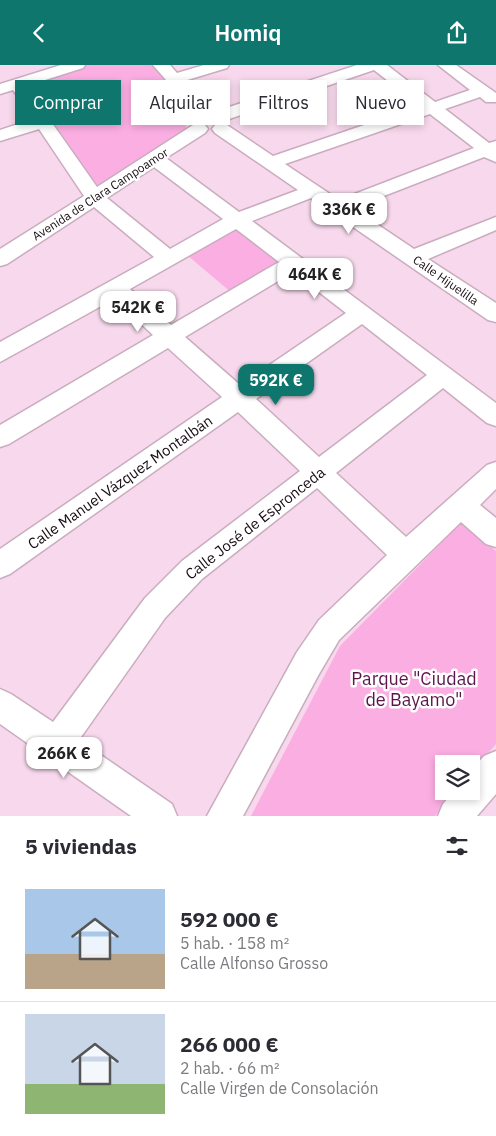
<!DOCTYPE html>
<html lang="es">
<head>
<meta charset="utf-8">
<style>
	:root { --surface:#fff; --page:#f7f7f7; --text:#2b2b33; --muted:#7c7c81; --line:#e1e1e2; --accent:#0f766e }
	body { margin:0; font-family:"IBM Plex Sans",sans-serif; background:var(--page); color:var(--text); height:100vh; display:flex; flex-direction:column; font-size:19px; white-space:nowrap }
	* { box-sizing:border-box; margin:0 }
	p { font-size:16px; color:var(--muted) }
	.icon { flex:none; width:28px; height:28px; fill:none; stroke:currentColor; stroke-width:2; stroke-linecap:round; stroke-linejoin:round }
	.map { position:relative; height:751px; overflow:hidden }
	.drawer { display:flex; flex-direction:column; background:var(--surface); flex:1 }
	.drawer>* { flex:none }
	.banner { position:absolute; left:15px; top:15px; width:466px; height:45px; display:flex; gap:10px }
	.buttons { position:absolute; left:435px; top:690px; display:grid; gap:10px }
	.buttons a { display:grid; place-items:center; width:45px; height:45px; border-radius:0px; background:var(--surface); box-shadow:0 2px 8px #0003; font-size:25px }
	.price { position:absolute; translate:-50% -42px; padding:0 11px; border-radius:10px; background:#fff; color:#222; font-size:16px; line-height:32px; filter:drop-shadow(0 1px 2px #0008) }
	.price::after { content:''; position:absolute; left:50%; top:30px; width:15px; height:11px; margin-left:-8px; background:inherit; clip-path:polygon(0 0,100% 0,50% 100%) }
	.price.selected { background:var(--accent); color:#fff }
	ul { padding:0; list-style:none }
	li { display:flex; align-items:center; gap:15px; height:125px; padding:0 25px }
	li+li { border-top:1px solid var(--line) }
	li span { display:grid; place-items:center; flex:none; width:140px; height:100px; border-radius:0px; color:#555 }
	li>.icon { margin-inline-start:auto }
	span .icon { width:60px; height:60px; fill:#fffc; stroke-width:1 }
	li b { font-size:21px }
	h2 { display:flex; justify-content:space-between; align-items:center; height:60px; padding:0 25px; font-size:21px }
	.pill { padding:0 18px; border-radius:0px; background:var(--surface); box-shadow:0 2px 8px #0003; font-size:18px; line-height:45px }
	.pill.selected { background:var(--accent); color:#fff }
	header { display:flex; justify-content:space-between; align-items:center; height:65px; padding:0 25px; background:var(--accent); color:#fff; font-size:22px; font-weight:600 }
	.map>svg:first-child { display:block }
	.green { fill:#fbaee2 }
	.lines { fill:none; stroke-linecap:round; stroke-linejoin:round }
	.minor-casing { stroke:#caacbf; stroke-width:3 }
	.minor { fill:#fff; fill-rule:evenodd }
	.labels { text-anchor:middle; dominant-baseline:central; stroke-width:5; stroke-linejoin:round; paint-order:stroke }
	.far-street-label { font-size:12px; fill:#170c13; stroke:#fff }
	.street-label { font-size:15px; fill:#170c13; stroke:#fff }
	.near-park-label { font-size:18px; fill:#5c154b; stroke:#fff }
</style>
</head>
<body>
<header><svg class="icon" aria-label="back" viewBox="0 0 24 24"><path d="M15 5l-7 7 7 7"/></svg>Homiq<svg class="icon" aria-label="share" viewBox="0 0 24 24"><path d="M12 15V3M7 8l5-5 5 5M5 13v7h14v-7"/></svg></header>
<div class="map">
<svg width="496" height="751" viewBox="0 0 496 751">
	<rect width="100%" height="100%" fill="#f7d8ec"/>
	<g class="green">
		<path d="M 86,0 L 153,0 L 191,48 L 186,57 L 186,64 L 98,121 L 91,120 L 25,23 L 26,18 Z"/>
		<path d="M 238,161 L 285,197 L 232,228 L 187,190 Z"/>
		<path d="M 462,457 L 496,486 L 496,679 L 471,708 L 471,699 L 444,699 L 444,726 L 456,726 L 435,751 L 251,751 L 340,581 Z"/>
	</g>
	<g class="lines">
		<g class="minor-casing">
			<g id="minor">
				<path d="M 61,0 L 85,0 L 83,3 L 26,21 L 97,122 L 193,60 L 205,60 L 208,64 L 205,68 L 166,93 L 239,147 L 298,125 L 215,68 L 212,64 L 215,60 L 227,60 L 273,91 L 420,41 L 374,5 L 229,54 L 217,54 L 215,50 L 217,46 L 357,0 L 387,0 L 435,37 L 470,25 L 438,0 L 456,0 L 496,28 L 496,37 L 486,37 L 480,32 L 445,44 L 489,78 L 496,76 L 496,97 L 484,92 L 353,143 L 414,184 L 496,152 L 496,165 L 428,194 L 496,238 L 496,257 L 488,255 L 311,133 L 252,156 L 496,338 L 496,361 L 487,358 L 443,323 L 336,408 L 406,472 L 487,400 L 496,397 L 496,424 L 480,440 L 496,453 L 496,482 L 486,479 L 461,457 L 339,575 L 319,609 L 243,751 L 207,751 L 297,587 L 319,555 L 387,490 L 317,423 L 202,514 L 165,553 L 79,675 L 172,739 L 177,751 L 131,751 L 0,659 L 0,624 L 11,629 L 53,657 L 145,533 L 182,496 L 300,406 L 238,347 L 10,509 L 0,513 L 0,484 L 222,332 L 168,283 L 9,379 L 0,382 L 0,360 L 153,270 L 114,234 L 0,297 L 0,277 L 154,192 L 94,142 L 7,199 L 0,201 L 0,184 L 84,131 L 39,64 L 0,76 L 0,65 L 33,54 L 13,25 L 0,29 L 0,19 ZM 430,49 L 474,83 L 339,135 L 285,99 ZM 154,102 L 223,154 L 170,184 L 107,133 ZM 236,164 L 279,197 L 171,260 L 130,224 ZM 293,207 L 346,248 L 240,320 L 185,272 ZM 362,259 L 427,310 L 319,392 L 256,334 Z"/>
				<path d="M 153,0 L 170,0 L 177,8 L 204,0 L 229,0 L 227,3 L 184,16 L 210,44 L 212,48 L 210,52 L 198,52 Z"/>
				<path d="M 496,686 L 496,729 L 477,751 L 438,751 L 443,739 L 454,726 L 471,726 L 471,706 L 484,691 Z"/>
			</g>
		</g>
		<use href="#minor" class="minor"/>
	</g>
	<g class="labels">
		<g class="far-street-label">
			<text transform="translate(100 129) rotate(-33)">Avenida de Clara Campoamor</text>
			<text transform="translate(446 215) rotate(35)">Calle Hijuelilla</text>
		</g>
		<g class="street-label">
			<text transform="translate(120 417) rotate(-35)">Calle Manuel Vázquez Montalbán</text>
			<text transform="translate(255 458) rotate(-38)">Calle José de Espronceda</text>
		</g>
		<g class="near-park-label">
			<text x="414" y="613">Parque "Ciudad<tspan x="414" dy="21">de Bayamo"</tspan></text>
		</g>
	</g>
</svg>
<div class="buttons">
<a><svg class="icon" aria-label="layers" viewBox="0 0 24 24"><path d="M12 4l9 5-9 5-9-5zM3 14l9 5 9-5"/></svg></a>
</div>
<b class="price" style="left:349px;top:170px">336K €</b>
<b class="price" style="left:315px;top:235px">464K €</b>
<b class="price" style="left:138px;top:268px">542K €</b>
<b class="price selected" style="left:276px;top:341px">592K €</b>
<b class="price" style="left:64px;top:714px">266K €</b>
<div class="banner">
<a class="pill selected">Comprar</a>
<a class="pill">Alquilar</a>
<a class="pill">Filtros</a>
<a class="pill">Nuevo</a>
</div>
</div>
<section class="drawer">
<h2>5 viviendas<svg class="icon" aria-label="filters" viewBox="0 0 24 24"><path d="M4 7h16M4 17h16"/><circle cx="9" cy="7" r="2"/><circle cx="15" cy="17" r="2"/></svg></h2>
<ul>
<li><span style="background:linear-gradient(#a9c7e8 65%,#b9a48a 0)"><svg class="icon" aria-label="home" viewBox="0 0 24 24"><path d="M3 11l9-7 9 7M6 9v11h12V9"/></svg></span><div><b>592 000 €</b><p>5 hab. · 158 m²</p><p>Calle Alfonso Grosso</p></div></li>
<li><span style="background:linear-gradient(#c9d6e8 70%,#8fb573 0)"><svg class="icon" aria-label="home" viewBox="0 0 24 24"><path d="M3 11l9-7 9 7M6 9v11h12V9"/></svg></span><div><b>266 000 €</b><p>2 hab. · 66 m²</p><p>Calle Virgen de Consolación</p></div></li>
</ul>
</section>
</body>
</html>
